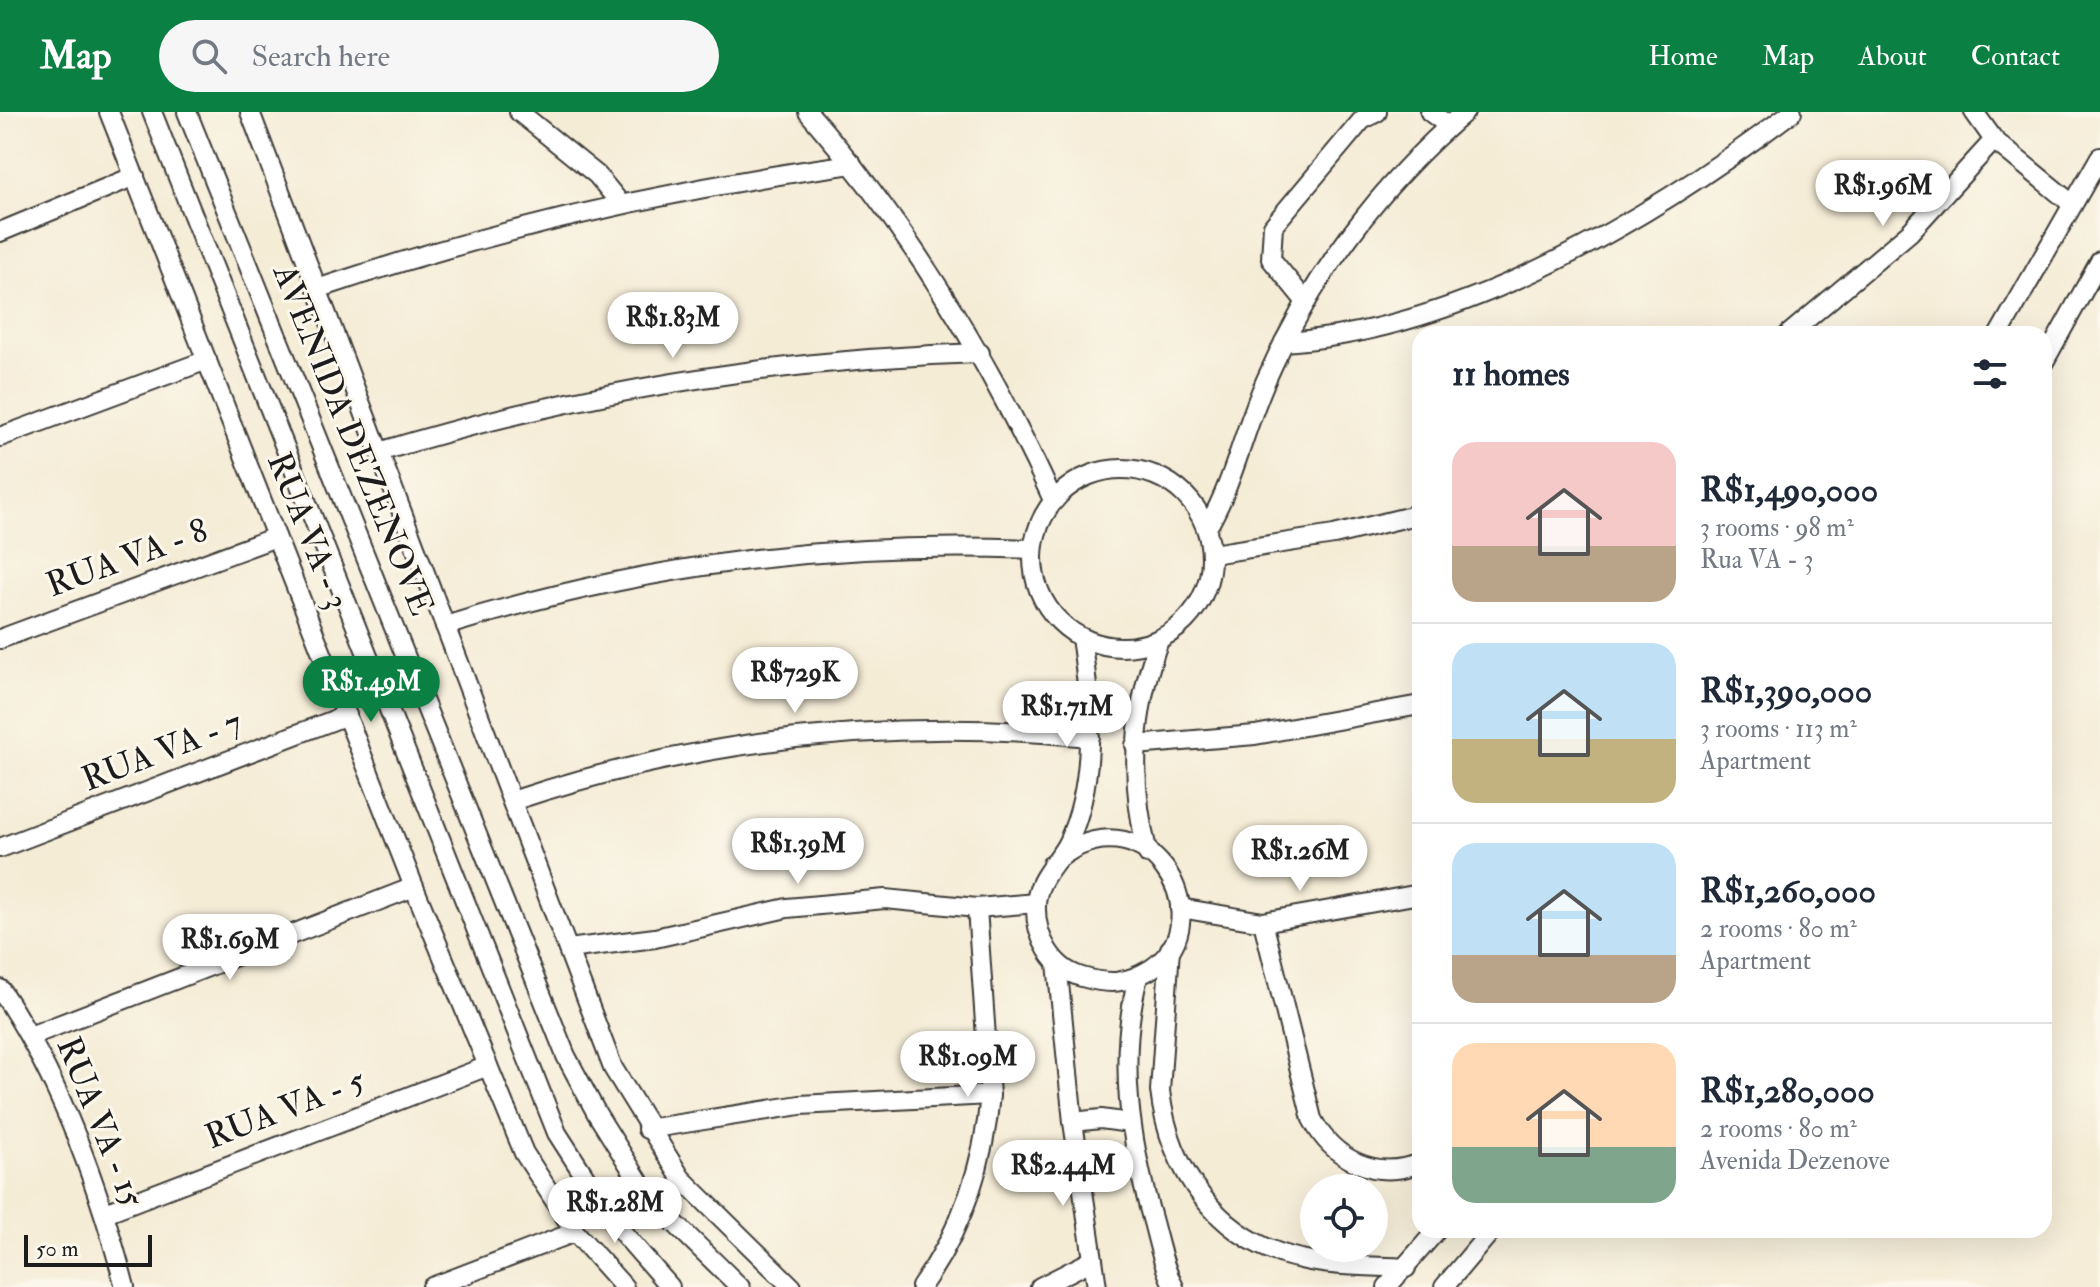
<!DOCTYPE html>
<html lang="en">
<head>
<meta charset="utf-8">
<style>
	:root { --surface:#fff; --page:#f6f6f7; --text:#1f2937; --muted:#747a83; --line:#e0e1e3; --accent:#0b8043 }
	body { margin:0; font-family:"IM FELL Double Pica",serif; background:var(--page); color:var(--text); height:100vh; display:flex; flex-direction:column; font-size:30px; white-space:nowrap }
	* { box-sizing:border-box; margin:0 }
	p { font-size:26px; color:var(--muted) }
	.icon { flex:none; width:44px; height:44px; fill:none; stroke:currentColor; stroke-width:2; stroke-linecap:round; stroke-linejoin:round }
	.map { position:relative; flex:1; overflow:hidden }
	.side { position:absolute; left:1412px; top:214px; width:640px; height:912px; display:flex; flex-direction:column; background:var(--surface); border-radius:24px; box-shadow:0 8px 32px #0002 }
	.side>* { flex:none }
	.fabs { position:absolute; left:1300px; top:1062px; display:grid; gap:16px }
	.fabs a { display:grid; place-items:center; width:88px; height:88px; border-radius:50%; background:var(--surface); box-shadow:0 8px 32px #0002; font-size:40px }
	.scale { position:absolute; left:24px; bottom:20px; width:128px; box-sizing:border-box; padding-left:8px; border:4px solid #1c1c1c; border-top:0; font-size:22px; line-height:28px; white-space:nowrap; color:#1c1c1c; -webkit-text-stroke:6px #fbf7ec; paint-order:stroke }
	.price { position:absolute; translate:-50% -68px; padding:0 18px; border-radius:28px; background:#fff; color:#222; font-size:26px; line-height:52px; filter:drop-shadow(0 2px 4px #0008) }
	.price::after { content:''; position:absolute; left:50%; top:48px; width:24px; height:18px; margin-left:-12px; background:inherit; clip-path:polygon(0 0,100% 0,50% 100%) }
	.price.active { background:var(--accent); color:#fff }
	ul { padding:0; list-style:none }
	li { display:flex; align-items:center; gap:24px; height:200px; padding:0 40px }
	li+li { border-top:2px solid var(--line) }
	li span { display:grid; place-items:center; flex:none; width:224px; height:160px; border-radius:24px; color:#555 }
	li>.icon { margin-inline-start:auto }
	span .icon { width:96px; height:96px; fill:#fffc; stroke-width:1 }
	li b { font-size:34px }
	h2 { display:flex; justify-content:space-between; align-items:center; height:96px; padding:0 40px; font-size:34px }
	header { display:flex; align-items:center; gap:48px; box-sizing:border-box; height:112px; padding:0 40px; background:var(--accent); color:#fff }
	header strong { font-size:38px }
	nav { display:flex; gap:44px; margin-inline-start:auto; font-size:28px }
	.search { width:560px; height:72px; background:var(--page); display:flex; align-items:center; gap:20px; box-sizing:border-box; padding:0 28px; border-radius:44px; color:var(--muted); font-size:30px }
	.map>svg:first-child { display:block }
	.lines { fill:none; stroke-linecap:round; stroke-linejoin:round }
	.minor-casing { stroke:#3d3b38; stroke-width:22 }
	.minor { stroke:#fff; stroke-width:18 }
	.labels { text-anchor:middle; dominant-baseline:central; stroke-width:6; stroke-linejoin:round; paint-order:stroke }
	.street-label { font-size:34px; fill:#1c1c1c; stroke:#fbf7ec }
</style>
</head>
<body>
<header>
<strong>Map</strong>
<div class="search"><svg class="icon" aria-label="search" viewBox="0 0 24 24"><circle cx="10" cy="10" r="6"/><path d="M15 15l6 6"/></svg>Search here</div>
<nav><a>Home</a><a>Map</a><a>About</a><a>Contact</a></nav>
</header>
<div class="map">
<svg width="2100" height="1175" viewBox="0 0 2100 1175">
	<rect width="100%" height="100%" fill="#fbf7ec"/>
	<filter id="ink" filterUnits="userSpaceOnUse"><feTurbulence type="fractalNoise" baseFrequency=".0125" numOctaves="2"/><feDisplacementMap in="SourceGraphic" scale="16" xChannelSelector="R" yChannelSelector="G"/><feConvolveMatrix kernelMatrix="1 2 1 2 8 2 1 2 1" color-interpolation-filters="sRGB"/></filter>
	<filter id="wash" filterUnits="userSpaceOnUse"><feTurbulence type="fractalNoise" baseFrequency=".006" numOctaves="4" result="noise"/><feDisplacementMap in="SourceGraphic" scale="32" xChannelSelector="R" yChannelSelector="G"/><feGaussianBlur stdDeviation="1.8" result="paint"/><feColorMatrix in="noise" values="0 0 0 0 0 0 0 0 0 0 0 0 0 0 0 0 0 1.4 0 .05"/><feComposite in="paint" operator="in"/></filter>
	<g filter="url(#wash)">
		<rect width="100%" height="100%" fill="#f5ecd6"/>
	</g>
	<g filter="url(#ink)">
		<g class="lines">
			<g class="minor-casing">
				<g id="minor">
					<path d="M 109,0 L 414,775 L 524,1041 L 575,1120 L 624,1175"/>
					<path d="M 152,0 L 557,1021 L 616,1113 L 670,1175"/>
					<path d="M 187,0 L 566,944 L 597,1002 L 650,1087 L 740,1175"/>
					<path d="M 250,0 L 613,956 L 681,1066 L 792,1175"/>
					<path d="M 519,0 L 597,63 L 620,91"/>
					<path d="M 808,0 C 910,117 989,247 1053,388"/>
					<path d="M 1430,0 L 1449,14"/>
					<path d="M 1974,0 L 1994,28 L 2072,92"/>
					<path d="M 0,120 L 135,64"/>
					<path d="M 317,177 C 492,118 669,77 852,52"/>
					<path d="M 1306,190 L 1271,147 L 1273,114 L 1362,8 L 1377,0"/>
					<path d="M 1789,222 L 1910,120 L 1994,28"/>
					<path d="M 1999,222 L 2100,45"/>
					<path d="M 1284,230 C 1462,219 1652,106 1792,0"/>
					<path d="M 2044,250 L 2100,149"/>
					<path d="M 0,325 L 207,248"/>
					<path d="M 379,340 C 576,280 774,247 980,241"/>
					<circle cx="1122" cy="446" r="89"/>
					<path d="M 1207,416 C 1234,370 1244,317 1266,268 C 1311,166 1380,73 1465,0"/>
					<path d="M 1212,442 L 1334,423 L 1420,402"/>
					<path d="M 445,514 C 641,453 827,429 1033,437"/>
					<path d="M 0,527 L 276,425"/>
					<path d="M 1135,633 L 1255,623 L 1420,593"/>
					<path d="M 512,689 C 701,626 891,605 1090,625"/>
					<path d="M 0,736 L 347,603"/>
					<path d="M 1150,740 L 1148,742 C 1129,668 1133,600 1159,528"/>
					<path d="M 1052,752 C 1143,672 1227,807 1151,857 C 1126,872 1110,873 1082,865 C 1052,857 1035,824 1036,794 C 1036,767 1057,752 1068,730 C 1097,668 1091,591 1081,526"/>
					<path d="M 1180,796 L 1263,810 L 1420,782"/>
					<path d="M 1263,810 L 1312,1007 C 1333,1047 1375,1069 1420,1051"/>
					<path d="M 568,837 L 655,826 L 787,796 L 885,787 L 977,796 L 1036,791"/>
					<path d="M 1170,837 L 1160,979 C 1169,1057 1219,1130 1301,1147 C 1334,1155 1372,1154 1406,1156"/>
					<path d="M 1057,851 L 1073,1010 L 1097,1175"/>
					<path d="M 1138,865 C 1117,948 1130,1029 1153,1110 C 1159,1132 1163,1154 1174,1175"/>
					<path d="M 0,877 C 60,966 98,1072 125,1175"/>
					<path d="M 30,924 L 414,775"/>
					<path d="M 1073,1010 L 1101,1007 L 1130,1011"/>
					<path d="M 647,1017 L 800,993 L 990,983"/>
					<path d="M 105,1101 L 488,954"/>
					<path d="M 432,1175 L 575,1120"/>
					<path d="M 921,1175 C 962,1117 984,1054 990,983 L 977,796"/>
					<path d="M 1040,1175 L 1093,1148"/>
					<path d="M 1387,1175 L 1437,1118"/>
					<path d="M 1444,1175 L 1492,1118"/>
				</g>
			</g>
			<use href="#minor" class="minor"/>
		</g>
	</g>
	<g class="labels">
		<g class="street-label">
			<text transform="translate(353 328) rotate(68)">AVENIDA DEZENOVE</text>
			<text transform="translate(308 419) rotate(68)">RUA VA - 3</text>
			<text transform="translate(127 446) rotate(-20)">RUA VA - 8</text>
			<text transform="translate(162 639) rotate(-21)">RUA VA - 7</text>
			<text transform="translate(285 997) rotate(-21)">RUA VA - 5</text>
			<text transform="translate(100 1010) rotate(68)">RUA VA - 15</text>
		</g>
	</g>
</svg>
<div class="fabs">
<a><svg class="icon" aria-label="locate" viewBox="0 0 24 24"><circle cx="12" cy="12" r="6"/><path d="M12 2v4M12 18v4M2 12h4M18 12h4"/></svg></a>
</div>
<div class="scale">50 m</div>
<b class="price" style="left:1883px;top:116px">R$1.96M</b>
<b class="price" style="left:673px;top:248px">R$1.83M</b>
<b class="price" style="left:795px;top:603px">R$729K</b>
<b class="price active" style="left:371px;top:612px">R$1.49M</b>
<b class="price" style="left:1067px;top:637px">R$1.71M</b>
<b class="price" style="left:798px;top:774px">R$1.39M</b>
<b class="price" style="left:1300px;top:781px">R$1.26M</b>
<b class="price" style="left:230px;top:870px">R$1.69M</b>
<b class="price" style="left:968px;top:987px">R$1.09M</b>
<b class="price" style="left:1063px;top:1096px">R$2.44M</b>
<b class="price" style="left:615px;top:1133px">R$1.28M</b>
<section class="side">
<h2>11 homes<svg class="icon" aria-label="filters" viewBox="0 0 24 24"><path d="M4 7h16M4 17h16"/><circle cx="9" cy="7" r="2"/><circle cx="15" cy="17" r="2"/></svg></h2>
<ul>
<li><span style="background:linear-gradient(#f6c9c9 65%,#b9a48a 0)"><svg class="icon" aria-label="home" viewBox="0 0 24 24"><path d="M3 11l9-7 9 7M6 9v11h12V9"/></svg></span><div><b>R$1,490,000</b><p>3 rooms · 98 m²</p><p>Rua VA - 3</p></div></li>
<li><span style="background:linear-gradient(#bfe0f5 60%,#c2b280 0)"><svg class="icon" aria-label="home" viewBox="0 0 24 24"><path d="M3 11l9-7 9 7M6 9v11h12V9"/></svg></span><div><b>R$1,390,000</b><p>3 rooms · 113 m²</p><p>Apartment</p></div></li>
<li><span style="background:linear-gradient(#bfe0f5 70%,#b9a48a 0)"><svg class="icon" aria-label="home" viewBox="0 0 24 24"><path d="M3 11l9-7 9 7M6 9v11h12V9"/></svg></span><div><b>R$1,260,000</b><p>2 rooms · 80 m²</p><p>Apartment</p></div></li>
<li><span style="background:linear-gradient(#ffd9b3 65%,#7fa58c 0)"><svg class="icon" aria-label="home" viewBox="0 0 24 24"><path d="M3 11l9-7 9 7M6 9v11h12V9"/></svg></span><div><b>R$1,280,000</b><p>2 rooms · 80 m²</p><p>Avenida Dezenove</p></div></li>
</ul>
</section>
</div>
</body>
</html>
